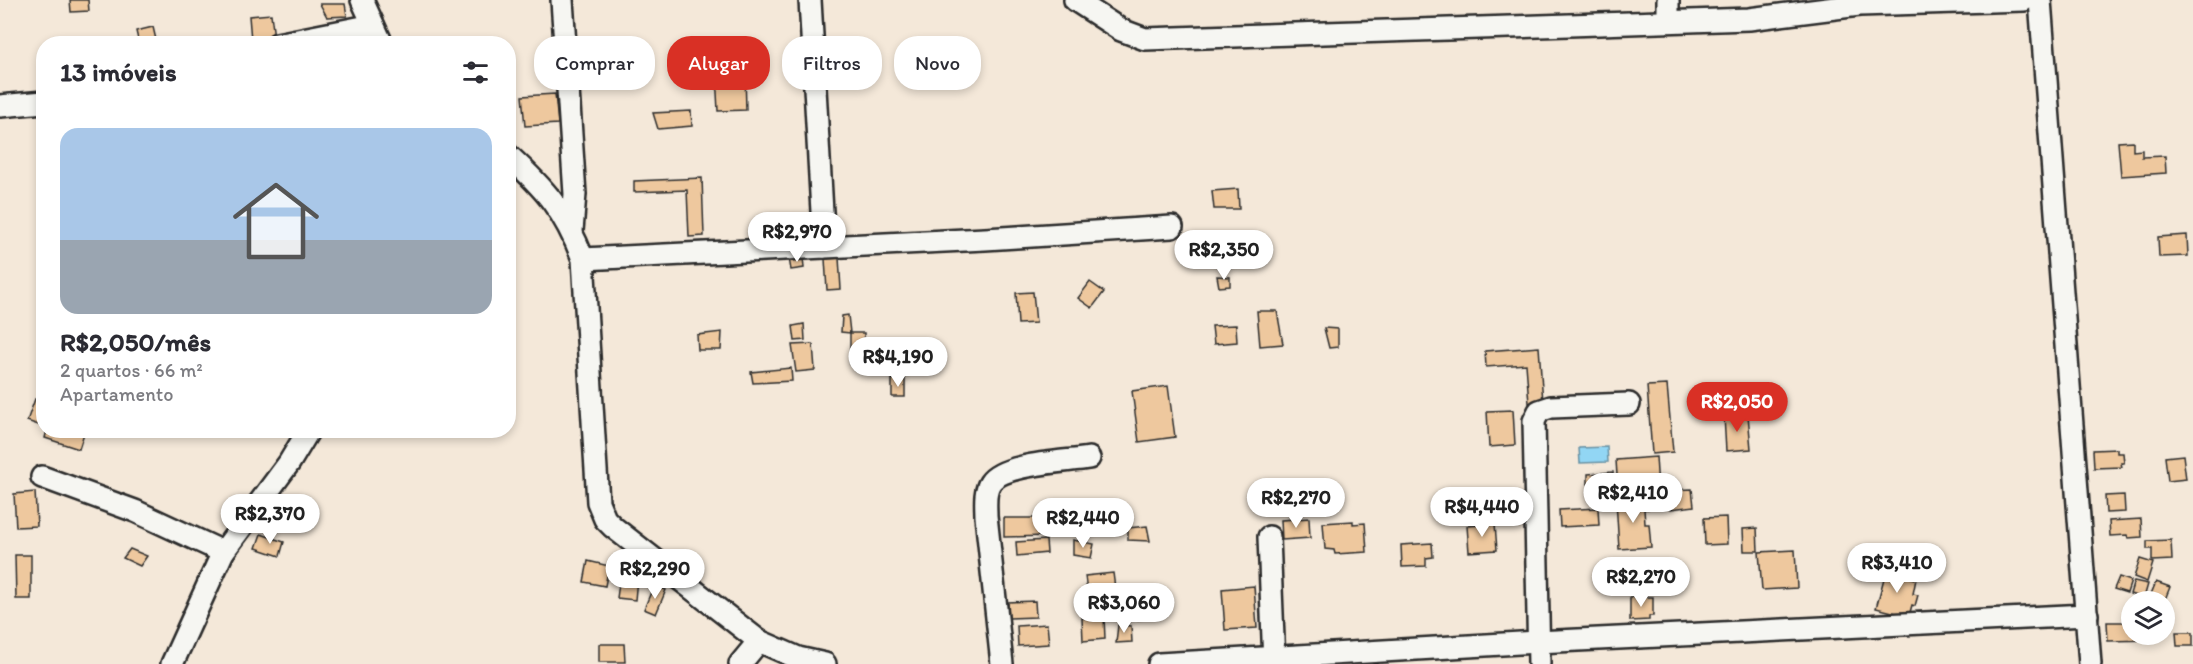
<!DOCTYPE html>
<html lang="pt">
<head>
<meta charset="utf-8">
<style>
	:root { --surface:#fff; --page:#f2f2f3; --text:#2b2b33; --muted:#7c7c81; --line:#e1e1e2; --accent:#d93025 }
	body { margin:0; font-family:Itim,sans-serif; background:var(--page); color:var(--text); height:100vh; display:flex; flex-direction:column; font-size:22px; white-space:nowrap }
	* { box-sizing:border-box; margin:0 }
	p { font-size:20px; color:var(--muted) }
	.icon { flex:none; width:33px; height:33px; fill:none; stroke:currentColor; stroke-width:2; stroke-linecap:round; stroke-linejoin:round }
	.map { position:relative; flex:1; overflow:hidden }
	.details { position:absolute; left:36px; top:36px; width:480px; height:402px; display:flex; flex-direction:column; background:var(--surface); border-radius:24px; box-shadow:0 3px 9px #0003 }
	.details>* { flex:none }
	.top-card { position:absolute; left:534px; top:36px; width:570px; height:54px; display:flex; gap:12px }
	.fabs { position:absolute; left:2121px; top:591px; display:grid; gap:12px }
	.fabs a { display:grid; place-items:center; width:54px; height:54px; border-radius:50%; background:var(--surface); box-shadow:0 3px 9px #0003; font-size:30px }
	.price { position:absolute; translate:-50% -51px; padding:0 14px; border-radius:21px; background:#fff; color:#222; font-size:20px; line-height:39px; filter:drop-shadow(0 2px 3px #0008) }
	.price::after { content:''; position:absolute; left:50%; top:36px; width:18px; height:14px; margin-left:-9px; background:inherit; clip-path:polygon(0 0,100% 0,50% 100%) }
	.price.current { background:var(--accent); color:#fff }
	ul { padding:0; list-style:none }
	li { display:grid; align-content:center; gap:12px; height:318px; padding:0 24px }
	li+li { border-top:2px solid var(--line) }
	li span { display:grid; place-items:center; height:186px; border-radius:18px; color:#555 }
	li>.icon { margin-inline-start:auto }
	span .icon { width:108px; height:108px; fill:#fffc; stroke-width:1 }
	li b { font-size:26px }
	h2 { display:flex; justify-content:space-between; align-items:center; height:72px; padding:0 24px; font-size:26px }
	.pill { padding:0 21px; border-radius:24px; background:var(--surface); box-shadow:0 3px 9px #0003; font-size:21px; line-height:54px }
	.pill.current { background:var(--accent); color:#fff }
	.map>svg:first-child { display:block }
	.water { fill:#92d6f4; stroke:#6992a4; stroke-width:1.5 }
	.building { fill:#eec89e; stroke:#2b2b2b; stroke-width:1.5 }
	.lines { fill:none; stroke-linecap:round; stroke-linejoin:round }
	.minor-casing { stroke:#2b2b2b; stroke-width:26 }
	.minor { stroke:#f6f6f2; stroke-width:21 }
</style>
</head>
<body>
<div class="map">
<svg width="2193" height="664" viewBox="0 0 2193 664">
	<rect width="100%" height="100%" fill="#f4e8d9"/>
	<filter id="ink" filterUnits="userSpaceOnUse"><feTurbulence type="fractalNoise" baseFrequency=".0167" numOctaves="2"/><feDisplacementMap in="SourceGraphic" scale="12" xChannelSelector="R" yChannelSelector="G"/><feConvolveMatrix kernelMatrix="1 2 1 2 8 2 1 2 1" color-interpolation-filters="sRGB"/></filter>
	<g filter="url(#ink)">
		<path class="water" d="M 1607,447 L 1608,462 L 1580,463 L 1579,448 Z"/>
		<g class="building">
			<path d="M 70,0 L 88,0 L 89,11 L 71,12 Z"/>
			<path d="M 320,4 L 345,4 L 347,16 L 327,17 Z"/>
			<path d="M 271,14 L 274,38 L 251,40 L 249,16 Z"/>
			<path d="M 153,27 L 157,44 L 139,44 L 136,31 Z"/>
			<path d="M 745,73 L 746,110 L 718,111 L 716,74 Z"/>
			<path d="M 555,94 L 558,124 L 525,126 L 522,96 Z"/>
			<path d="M 691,111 L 692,126 L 658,129 L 653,113 Z"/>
			<path d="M 2133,141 L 2133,151 L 2142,150 L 2142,157 L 2165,156 L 2166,173 L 2121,176 L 2118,142 Z"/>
			<path d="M 702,178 L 704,236 L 689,237 L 687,190 L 634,192 L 634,181 Z"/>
			<path d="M 1238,189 L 1239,209 L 1214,209 L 1212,191 Z"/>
			<path d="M 2187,235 L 2188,256 L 2159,257 L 2158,237 Z"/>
			<path d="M 803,257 L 804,268 L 791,270 L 789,258 Z"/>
			<path d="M 839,258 L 841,289 L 827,290 L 825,259 Z"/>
			<path d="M 1217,276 L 1230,277 L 1230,286 L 1219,287 Z"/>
			<path d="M 1090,282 L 1104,292 L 1092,308 L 1078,298 Z"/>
			<path d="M 1033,292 L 1036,323 L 1018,324 L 1016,293 Z"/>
			<path d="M 1257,311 L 1277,311 L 1283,344 L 1260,346 Z"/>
			<path d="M 848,315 L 850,333 L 841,332 L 842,316 Z"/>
			<path d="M 804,324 L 805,340 L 795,341 L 793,326 Z"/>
			<path d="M 1236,325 L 1237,342 L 1214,344 L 1212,326 Z"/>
			<path d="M 1324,328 L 1338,329 L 1338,347 L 1329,348 Z"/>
			<path d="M 722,332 L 721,350 L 698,350 L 697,335 Z"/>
			<rect x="850" y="333" width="14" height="31"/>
			<path d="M 813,344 L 815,370 L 796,372 L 792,345 Z"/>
			<path d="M 902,347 L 903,362 L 864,364 L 864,351 Z"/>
			<path d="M 1539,347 L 1543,402 L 1529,403 L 1526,364 L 1486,367 L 1485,351 Z"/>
			<path d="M 791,368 L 792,381 L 753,383 L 751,372 Z"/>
			<rect x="892" y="379" width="13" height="18"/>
			<path d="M 1667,385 L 1673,452 L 1652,454 L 1647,386 Z"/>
			<path d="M 1168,386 L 1175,437 L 1139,442 L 1132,391 Z"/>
			<path d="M 35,399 L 44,402 L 44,427 L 27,421 Z"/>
			<path d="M 1513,410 L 1515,445 L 1489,447 L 1487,411 Z"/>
			<path d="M 1748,415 L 1751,449 L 1726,451 L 1724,416 Z"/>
			<path d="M 47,430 L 85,430 L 79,449 L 45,438 Z"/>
			<path d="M 2117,449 L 2117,453 L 2123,453 L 2124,463 L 2121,463 L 2122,467 L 2094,468 L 2093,450 Z"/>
			<path d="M 2183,455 L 2186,479 L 2168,481 L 2165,457 Z"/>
			<path d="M 1656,457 L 1658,488 L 1618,491 L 1616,460 Z"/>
			<path d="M 1613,472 L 1614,492 L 1604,492 L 1604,483 L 1588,484 L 1588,474 Z"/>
			<path d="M 1692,489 L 1694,506 L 1671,509 L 1671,490 Z"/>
			<path d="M 35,492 L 37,526 L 16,527 L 14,494 Z"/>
			<path d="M 2124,495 L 2125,512 L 2106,513 L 2105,496 Z"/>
			<path d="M 1647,498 L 1648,509 L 1644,509 L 1645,524 L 1649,524 L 1651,547 L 1619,549 L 1616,500 Z"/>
			<path d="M 1598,508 L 1599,525 L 1560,527 L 1559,510 Z"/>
			<path d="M 1726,517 L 1727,544 L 1705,545 L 1704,518 Z"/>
			<path d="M 1004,518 L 1046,518 L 1047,536 L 1004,537 Z"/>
			<path d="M 1309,518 L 1310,538 L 1282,540 L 1281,520 Z"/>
			<path d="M 2141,519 L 2142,537 L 2128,538 L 2127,535 L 2110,536 L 2109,521 Z"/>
			<path d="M 1353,521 L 1353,524 L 1365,523 L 1367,552 L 1335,554 L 1334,550 L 1325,549 L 1323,523 Z"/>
			<path d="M 1495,524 L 1497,550 L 1469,552 L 1467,526 Z"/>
			<path d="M 1147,526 L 1150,541 L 1128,540 L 1128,528 Z"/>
			<path d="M 1757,528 L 1758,551 L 1744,551 L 1743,529 Z"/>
			<path d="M 261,534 L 284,542 L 280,556 L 256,548 Z"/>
			<path d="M 1046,540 L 1047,553 L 1017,556 L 1016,542 Z"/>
			<path d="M 1073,540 L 1094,544 L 1091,558 L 1073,555 Z"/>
			<path d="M 2171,540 L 2172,560 L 2152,561 L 2152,549 L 2147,549 L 2147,541 Z"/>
			<path d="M 1432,543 L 1433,557 L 1426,558 L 1426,566 L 1402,567 L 1401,545 Z"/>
			<path d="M 130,549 L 147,556 L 140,566 L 123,558 Z"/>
			<path d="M 1795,550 L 1797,588 L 1762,590 L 1759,552 Z"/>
			<path d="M 15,555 L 31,555 L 31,599 L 16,599 Z"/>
			<path d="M 2140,559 L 2153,563 L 2147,582 L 2134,577 Z"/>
			<path d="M 588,561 L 609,566 L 605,586 L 584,582 Z"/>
			<path d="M 1886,571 L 1916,579 L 1913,594 L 1918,595 L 1915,606 L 1912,605 L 1909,616 L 1876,608 Z"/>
			<path d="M 1113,573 L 1115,588 L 1087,591 L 1085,576 Z"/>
			<path d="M 620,576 L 637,578 L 635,600 L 617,598 Z"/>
			<path d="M 2119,577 L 2131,581 L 2127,593 L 2114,589 Z"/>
			<path d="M 2134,581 L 2148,584 L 2144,598 L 2130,594 Z"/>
			<path d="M 2156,582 L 2170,587 L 2164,602 L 2149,599 Z"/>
			<path d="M 654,585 L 666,590 L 656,614 L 644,609 Z"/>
			<path d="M 1254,586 L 1257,628 L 1225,630 L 1222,589 Z"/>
			<path d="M 1630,597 L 1653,597 L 1653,616 L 1649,616 L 1649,620 L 1630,621 Z"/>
			<path d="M 1035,601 L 1036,617 L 1009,618 L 1008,602 Z"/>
			<path d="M 1131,606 L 1147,606 L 1147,619 L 1131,620 Z"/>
			<path d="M 1104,617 L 1105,639 L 1083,641 L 1082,618 Z"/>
			<path d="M 2107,622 L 2132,622 L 2132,634 L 2151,634 L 2151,640 L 2108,641 Z"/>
			<path d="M 1047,624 L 1049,644 L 1018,646 L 1017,626 Z"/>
			<path d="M 1118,625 L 1131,626 L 1132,642 L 1116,643 Z"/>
			<path d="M 2176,632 L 2193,632 L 2193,646 L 2177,646 Z"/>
			<path d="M 599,644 L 624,644 L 625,662 L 599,662 Z"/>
		</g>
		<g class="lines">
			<g class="minor-casing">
				<g id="minor">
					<path d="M 362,0 L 382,44"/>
					<path d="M 562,0 L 575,194 L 572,231"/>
					<path d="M 810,0 L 824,247"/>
					<path d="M 1075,0 L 1121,30 L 1145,39 L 1749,19 L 1859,5 L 2024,0"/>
					<path d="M 1668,0 L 1668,20"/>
					<path d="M 2040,0 L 2090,664"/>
					<path d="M 277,44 L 373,25"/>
					<path d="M 0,106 L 44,102"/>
					<path d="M 508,155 C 546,190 564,210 583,259 L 598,502 L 605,519 L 613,527 L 759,641 L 740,664"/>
					<path d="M 583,259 L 985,239 L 1172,227"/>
					<path d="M 42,477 L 135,511 L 223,552"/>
					<path d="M 1269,537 L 1274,664"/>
					<path d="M 759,641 L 798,658 L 825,664"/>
					<path d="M 172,664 L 223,552 L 289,463 L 309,430"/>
					<path d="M 1002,664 L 986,516 C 986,506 984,492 990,483 C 1003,463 1066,462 1089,458"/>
					<path d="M 1159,664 L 1537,642 L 2087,615"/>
					<path d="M 1539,664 L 1534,421 L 1539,411 L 1551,407 L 1629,404"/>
				</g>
			</g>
			<use href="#minor" class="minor"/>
		</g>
	</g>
</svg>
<div class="fabs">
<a><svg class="icon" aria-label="layers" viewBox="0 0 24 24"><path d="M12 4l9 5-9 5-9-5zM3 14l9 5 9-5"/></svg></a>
</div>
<b class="price" style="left:797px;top:263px">R$2,970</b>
<b class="price" style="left:1224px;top:281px">R$2,350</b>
<b class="price" style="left:898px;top:388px">R$4,190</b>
<b class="price current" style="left:1737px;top:433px">R$2,050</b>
<b class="price" style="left:1633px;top:524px">R$2,410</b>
<b class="price" style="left:1296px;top:529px">R$2,270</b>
<b class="price" style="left:1482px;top:538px">R$4,440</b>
<b class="price" style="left:270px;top:545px">R$2,370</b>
<b class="price" style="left:1083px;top:549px">R$2,440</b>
<b class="price" style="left:1897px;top:594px">R$3,410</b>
<b class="price" style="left:655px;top:600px">R$2,290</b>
<b class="price" style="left:1641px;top:608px">R$2,270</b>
<b class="price" style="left:1124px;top:634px">R$3,060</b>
<div class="top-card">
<a class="pill">Comprar</a>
<a class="pill current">Alugar</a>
<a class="pill">Filtros</a>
<a class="pill">Novo</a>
</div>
<section class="details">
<h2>13 imóveis<svg class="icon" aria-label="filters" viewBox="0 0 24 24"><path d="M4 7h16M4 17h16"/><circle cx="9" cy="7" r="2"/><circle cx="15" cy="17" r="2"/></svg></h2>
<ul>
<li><span style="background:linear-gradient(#a9c7e8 60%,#9aa5b1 0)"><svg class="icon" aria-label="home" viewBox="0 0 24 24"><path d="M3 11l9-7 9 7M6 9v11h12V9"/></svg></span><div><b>R$2,050/mês</b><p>2 quartos · 66 m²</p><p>Apartamento</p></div></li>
</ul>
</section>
</div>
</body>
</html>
